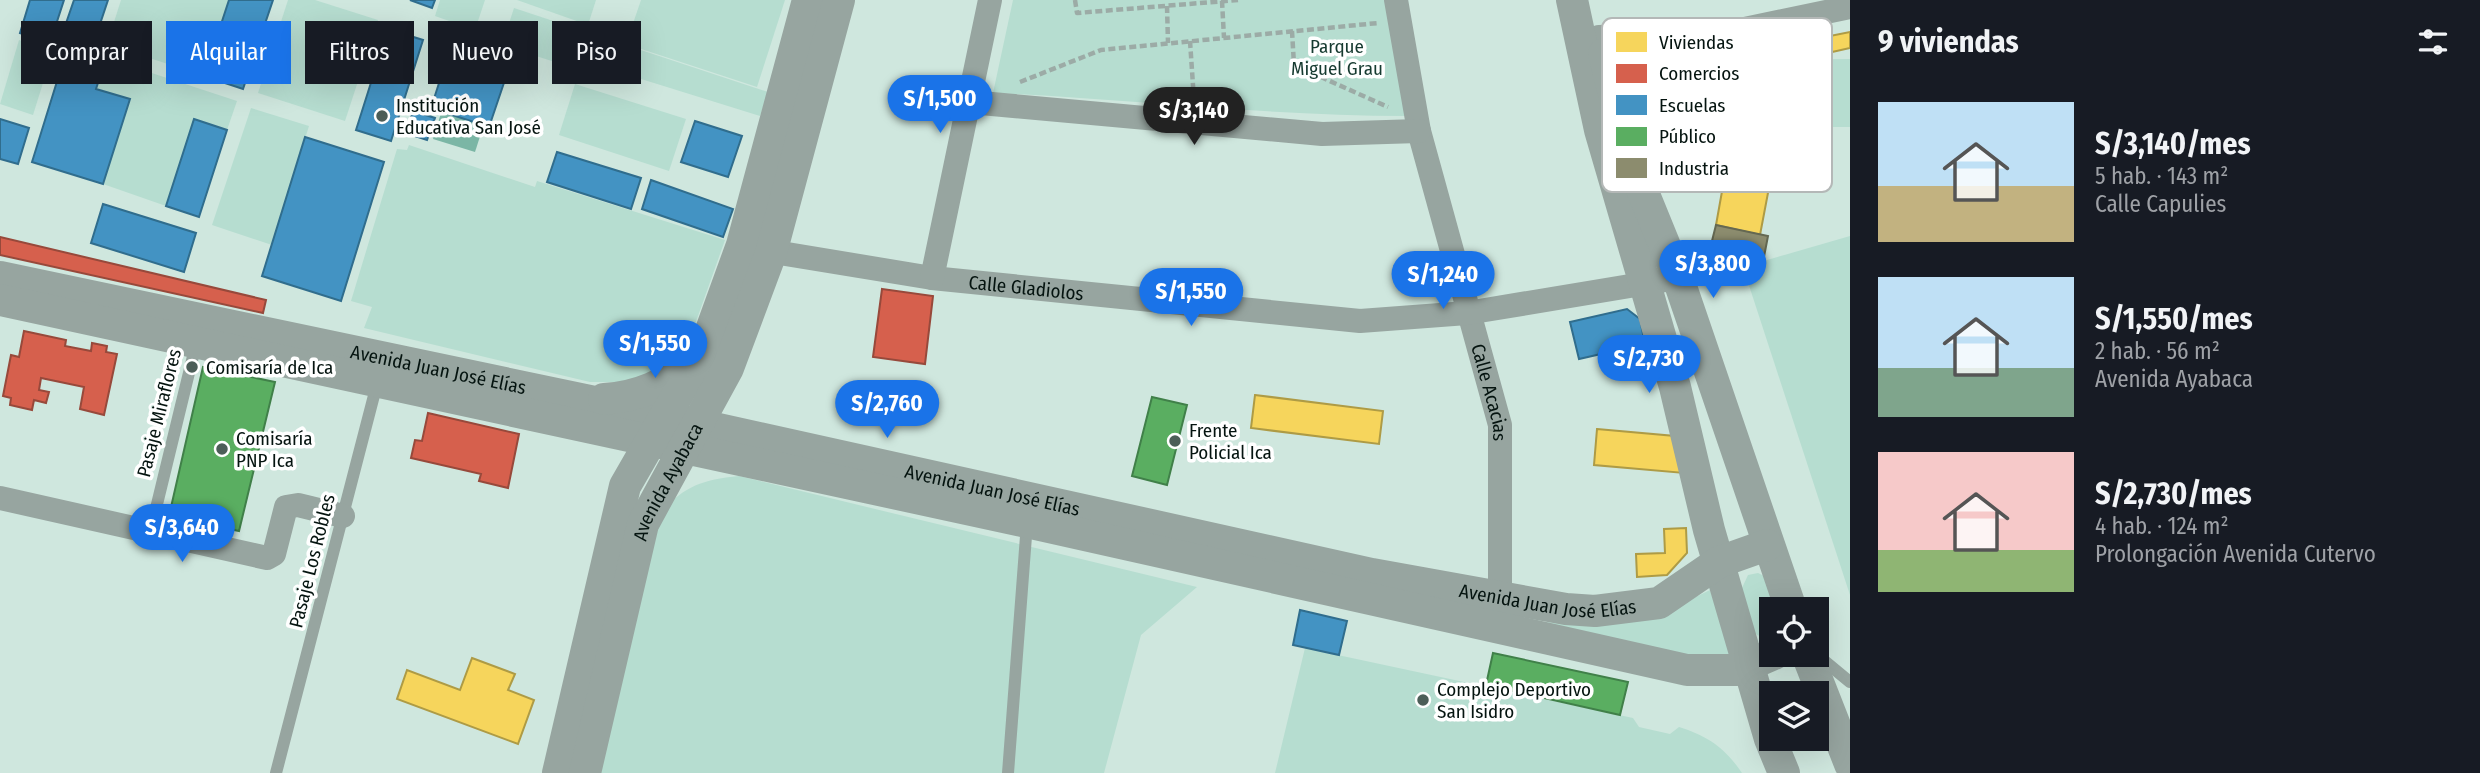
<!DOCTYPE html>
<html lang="es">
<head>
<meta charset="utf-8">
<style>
	:root { --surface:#171b24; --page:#242831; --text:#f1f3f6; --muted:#9ea1a6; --accent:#1a73e8 }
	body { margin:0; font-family:"Fira Sans Condensed",sans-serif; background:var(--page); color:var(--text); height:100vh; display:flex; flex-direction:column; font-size:26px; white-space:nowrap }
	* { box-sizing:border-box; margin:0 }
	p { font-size:23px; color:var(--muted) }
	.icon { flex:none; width:38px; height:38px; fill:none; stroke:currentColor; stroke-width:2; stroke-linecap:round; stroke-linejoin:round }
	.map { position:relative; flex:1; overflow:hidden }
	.drawer { display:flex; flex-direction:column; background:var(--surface); width:630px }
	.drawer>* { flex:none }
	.guide { position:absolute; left:21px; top:21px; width:665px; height:63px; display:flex; gap:14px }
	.tools { position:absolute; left:1759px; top:597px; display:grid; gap:14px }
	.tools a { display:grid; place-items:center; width:70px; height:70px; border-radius:0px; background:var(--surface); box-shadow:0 7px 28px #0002; font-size:35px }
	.price { position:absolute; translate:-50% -60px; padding:0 16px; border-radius:24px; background:var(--accent); color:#fff; font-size:23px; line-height:46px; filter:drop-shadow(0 2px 4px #0008) }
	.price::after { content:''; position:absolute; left:50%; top:42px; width:21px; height:16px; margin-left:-10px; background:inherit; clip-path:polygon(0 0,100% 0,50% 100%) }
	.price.on { background:#222; color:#fff }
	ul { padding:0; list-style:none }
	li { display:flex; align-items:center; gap:21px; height:175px; padding:0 28px }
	li span { display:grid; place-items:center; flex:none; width:196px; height:140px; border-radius:0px; color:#555 }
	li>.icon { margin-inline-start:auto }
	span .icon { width:84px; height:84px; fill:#fffc; stroke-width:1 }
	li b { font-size:30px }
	h2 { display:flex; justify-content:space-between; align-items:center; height:84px; padding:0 28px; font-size:30px }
	.tag { padding:0 24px; border-radius:0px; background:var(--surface); box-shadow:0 7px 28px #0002; font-size:24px; line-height:63px }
	.tag.on { background:var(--accent); color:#fff }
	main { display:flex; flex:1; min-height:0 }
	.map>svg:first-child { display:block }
	.green { fill:#b6ddd0 }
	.water { fill:#7bb6a5 }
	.homes { fill:#f6d55c; stroke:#ae9b45; stroke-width:2 }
	.shops { fill:#d6604d; stroke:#97493b; stroke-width:2 }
	.schools { fill:#4393c3; stroke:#306d8d; stroke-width:2 }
	.public { fill:#5aae61; stroke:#408049; stroke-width:2 }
	.industry { fill:#8c8c6e; stroke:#646852; stroke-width:2 }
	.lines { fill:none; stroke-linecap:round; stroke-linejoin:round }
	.path { stroke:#9caba6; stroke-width:4.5; stroke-dasharray:7 3.5; stroke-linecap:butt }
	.service { stroke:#97a5a0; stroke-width:12 }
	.minor { stroke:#97a5a0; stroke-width:24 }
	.tertiary { stroke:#97a5a0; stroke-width:32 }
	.poi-dot { fill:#4c5e58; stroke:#fff; stroke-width:2.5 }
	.labels { text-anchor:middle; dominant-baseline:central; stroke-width:7; stroke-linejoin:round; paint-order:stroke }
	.park-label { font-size:19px; fill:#163a30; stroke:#fff }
	.poi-label { font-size:19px; fill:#051410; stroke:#fff; text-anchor:start }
	.street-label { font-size:19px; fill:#051410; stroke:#fff }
	.key { fill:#fff; stroke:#b4b8b7; stroke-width:2 }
	.key-label { font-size:19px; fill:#051410 }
</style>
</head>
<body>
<main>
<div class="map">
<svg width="1850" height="773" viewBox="0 0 1850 773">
	<rect width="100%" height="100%" fill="#cfe7de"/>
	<g class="green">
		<path d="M 121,0 L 229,0 L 204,76 L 107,44 Z"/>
		<path d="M 288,0 L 315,0 L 378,20 L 345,121 L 258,93 Z"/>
		<path d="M 440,0 L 485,0 L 475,30 L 435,16 Z"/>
		<path d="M 517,0 L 596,0 L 588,25 Z"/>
		<path d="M 641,0 L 785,0 L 757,87 L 626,44 Z"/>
		<path d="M 1013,0 L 1387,0 L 1408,116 C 1269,116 1131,99 993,93 Z"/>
		<path d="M 514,8 L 768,92 L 760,116 L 564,55 L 561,64 L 502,45 Z"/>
		<path d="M 19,40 L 53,51 L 33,115 L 0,104 Z"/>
		<path d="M 106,58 L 237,101 L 227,130 L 194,119 L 166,206 L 103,184 L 130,99 L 96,89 Z"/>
		<path d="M 1850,59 L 1850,127 L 1767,127 L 1767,60 Z"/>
		<path d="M 575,84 L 686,119 L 669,171 L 559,135 Z"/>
		<path d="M 251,108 L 309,126 L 272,245 L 212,225 Z"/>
		<path d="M 409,145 L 535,187 L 537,181 L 725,240 L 687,347 L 665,367 L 625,382 L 590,382 L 364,328 L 372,307 L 351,301 L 397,149 L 407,150 Z"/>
		<path d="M 1850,236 L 1850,595 L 1743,267 Z"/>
		<path d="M 739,476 L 1197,587 L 1141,635 L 1104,773 L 597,773 L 653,521 C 680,489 697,480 739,476 Z"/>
		<path d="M 1758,573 L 1766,577 L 1778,609 L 1771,609 L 1771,638 L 1763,638 L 1754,633 L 1742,588 L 1748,575 Z"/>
		<path d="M 1710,590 L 1733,659 L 1690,660 L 1505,620 C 1581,625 1641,626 1710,590 Z"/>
		<path d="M 1305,648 L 1633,718 L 1639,727 L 1670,734 L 1679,727 C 1708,736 1725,748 1742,773 L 1275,773 Z"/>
	</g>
	<path class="water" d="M 457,61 L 500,74 L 475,152 L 433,139 Z"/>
	<g class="homes">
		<path d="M 1850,32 L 1850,48 L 1801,59 L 1795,43 Z"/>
		<path d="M 1726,169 L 1771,177 L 1760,235 L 1716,225 Z"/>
		<path d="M 1255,395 L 1383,411 L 1379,444 L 1251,428 Z"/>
		<path d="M 1597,429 L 1675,436 L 1684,473 L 1594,465 Z"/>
		<path d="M 1686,528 L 1687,553 L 1667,575 L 1637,577 L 1636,554 L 1665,553 L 1664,529 Z"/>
		<path d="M 472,658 L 515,674 L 508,690 L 534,700 L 518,744 L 397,699 L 407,670 L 460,690 Z"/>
	</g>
	<g class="shops">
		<path d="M 0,237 L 266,300 L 263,313 L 0,255 Z"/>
		<path d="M 882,289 L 933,296 L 925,364 L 873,357 Z"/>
		<path d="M 24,331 L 66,340 L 65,346 L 91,351 L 92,343 L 107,346 L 106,352 L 117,354 L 104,415 L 80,409 L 84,387 L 41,378 L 39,390 L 49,392 L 46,403 L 34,400 L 32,410 L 10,405 L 11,398 L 3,396 L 11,355 L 19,357 Z"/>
		<path d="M 428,413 L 519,434 L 508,488 L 479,481 L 481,474 L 411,458 L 415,440 L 422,441 Z"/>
	</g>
	<g class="schools">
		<path d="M 30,0 L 64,0 L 50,43 L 20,33 Z"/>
		<path d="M 74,0 L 108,0 L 94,42 L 63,32 Z"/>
		<path d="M 229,0 L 273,0 L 243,89 L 204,76 Z"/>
		<path d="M 410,0 L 435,0 L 432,8 Z"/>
		<path d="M 388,29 L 423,40 L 391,141 L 356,130 Z"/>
		<path d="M 68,46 L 106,58 L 96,89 L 130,99 L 103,184 L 32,162 Z"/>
		<path d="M 449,52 L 508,71 L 489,127 L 431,108 Z"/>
		<path d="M 413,111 L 435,118 L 427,140 L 406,133 Z"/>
		<path d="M 0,119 L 29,128 L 18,164 L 0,159 Z"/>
		<path d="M 194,119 L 227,130 L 199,217 L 166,206 Z"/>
		<path d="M 695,121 L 742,136 L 728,177 L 681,162 Z"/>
		<path d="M 305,137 L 384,162 L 341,301 L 262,276 Z"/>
		<path d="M 557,152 L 641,178 L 631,209 L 547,182 Z"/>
		<path d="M 651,180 L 733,209 L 723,237 L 642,209 Z"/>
		<path d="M 103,204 L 196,233 L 184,272 L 91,243 Z"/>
		<path d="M 1627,309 L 1640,319 L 1645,344 L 1579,359 L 1570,322 Z"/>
		<path d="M 1300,610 L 1347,621 L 1339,655 L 1293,645 Z"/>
	</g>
	<g class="public">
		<path d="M 203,367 L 275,382 L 239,531 L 169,516 Z"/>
		<path d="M 1152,397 L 1187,405 L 1167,485 L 1132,476 Z"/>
		<path d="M 1493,653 L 1628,682 L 1620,715 L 1486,685 Z"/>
	</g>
	<path class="industry" d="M 1716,225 L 1768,236 L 1763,262 L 1743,267 L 1709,253 Z"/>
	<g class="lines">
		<g class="path">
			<path d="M 1075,0 L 1077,13 L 1238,0"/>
			<path d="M 1222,1 L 1224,38"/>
			<path d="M 1167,6 L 1168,43"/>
			<path d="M 1292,31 L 1294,65 L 1388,107"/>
			<path d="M 1190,41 L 1194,100"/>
			<path d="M 1020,82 L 1101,50 L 1378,23"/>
		</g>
		<g class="service">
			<path d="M 150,533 L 196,344"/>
			<path d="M 1816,654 L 1850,682"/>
			<path d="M 276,773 L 378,380"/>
			<path d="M 1008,773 L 1027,523"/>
		</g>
		<g class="minor">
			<path id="s1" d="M 1396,0 L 1419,131 L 1500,425 L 1500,597 L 1496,612"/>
			<path d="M 1599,37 L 1735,31 L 1850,7"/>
			<path d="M 970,102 L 1322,134 L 1419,131"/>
			<path id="s2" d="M 756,249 L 932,278 L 1360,321 L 1467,313 L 1678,278"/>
			<path d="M 932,278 L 990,0"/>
			<path d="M 0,498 L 267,558 L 274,554 L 286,507 L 298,505 L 343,516"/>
		</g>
		<g class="tertiary">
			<path d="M 1572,0 L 1600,130 L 1675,387 L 1709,530 L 1770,739 L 1784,773"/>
			<path d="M 1604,54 L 1632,165 L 1678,278 L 1791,609"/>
			<path id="s3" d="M 0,277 L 628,409 L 1372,574 L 1566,609 L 1595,611 L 1659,603 L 1719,562 L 1767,545"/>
			<path d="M 0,300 L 1027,522 L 1687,670 L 1737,670 L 1774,654"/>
			<path d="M 604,399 C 636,397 669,385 692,360"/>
			<path d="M 1807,654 L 1850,764"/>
			<path d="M 558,773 L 625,486 L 705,347 L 742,245 L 808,0"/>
			<path id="s4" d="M 585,773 L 643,524 L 728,368 L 771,253 L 839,0"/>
		</g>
	</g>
	<g class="poi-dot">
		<circle cx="382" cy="116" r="7"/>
		<circle cx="192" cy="367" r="7"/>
		<circle cx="1175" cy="441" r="7"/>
		<circle cx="222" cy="449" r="7"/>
		<circle cx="1423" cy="700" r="7"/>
	</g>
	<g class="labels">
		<g class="park-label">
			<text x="1337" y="46">Parque<tspan x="1337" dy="22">Miguel Grau</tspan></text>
		</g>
		<g class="poi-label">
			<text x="396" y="105">Institución<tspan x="396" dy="22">Educativa San José</tspan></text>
			<text x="206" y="367">Comisaría de Ica</text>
			<text x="1189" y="430">Frente<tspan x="1189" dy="22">Policial Ica</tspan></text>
			<text x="236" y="438">Comisaría<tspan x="236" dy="22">PNP Ica</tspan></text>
			<text x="1437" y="689">Complejo Deportivo<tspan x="1437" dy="22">San Isidro</tspan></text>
		</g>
		<g class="street-label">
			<text stroke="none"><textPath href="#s2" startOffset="273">Calle Gladiolos</textPath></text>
			<text stroke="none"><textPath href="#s3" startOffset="448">Avenida Juan José Elías</textPath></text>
			<text stroke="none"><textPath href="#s1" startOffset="404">Calle Acacias</textPath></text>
			<text transform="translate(159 413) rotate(-76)">Pasaje Miraflores</text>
			<text stroke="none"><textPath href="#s4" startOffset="304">Avenida Ayabaca</textPath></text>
			<text stroke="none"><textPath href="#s3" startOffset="1015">Avenida Juan José Elías</textPath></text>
			<text transform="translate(312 561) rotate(-76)">Pasaje Los Robles</text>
			<text stroke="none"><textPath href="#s3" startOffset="1582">Avenida Juan José Elías</textPath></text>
		</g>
	</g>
	<rect x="1602" y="18" width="230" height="174" rx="10" class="key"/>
	<rect x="1616" y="32" width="31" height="20" fill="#f6d55c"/>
	<rect x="1616" y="64" width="31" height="19" fill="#d6604d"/>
	<rect x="1616" y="95" width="31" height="20" fill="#4393c3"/>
	<rect x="1616" y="127" width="31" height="19" fill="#5aae61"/>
	<rect x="1616" y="158" width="31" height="20" fill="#8c8c6e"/>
	<g class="key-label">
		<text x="1659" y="49">Viviendas</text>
		<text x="1659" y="80">Comercios</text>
		<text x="1659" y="112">Escuelas</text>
		<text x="1659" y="143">Público</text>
		<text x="1659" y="175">Industria</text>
	</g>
</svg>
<div class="tools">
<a><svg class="icon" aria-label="locate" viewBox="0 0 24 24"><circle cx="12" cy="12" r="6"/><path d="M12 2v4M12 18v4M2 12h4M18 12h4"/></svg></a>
<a><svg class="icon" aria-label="layers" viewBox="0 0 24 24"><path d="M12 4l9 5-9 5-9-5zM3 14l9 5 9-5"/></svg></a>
</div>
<b class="price" style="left:940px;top:135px">S/1,500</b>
<b class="price on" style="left:1194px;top:147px">S/3,140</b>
<b class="price" style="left:1713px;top:300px">S/3,800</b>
<b class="price" style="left:1443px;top:311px">S/1,240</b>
<b class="price" style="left:1191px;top:328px">S/1,550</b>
<b class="price" style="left:655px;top:380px">S/1,550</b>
<b class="price" style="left:1649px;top:395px">S/2,730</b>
<b class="price" style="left:887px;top:440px">S/2,760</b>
<b class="price" style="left:182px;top:564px">S/3,640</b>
<div class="guide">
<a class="tag">Comprar</a>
<a class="tag on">Alquilar</a>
<a class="tag">Filtros</a>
<a class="tag">Nuevo</a>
<a class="tag">Piso</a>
</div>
</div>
<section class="drawer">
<h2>9 viviendas<svg class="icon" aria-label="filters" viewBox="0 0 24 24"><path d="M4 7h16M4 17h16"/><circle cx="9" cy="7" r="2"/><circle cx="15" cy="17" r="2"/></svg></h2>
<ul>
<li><span style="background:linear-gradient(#bfe0f5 60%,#c2b280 0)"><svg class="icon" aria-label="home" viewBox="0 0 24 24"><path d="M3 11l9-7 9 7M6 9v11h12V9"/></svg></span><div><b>S/3,140/mes</b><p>5 hab. · 143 m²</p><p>Calle Capulies</p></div></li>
<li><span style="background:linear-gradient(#bfe0f5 65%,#7fa58c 0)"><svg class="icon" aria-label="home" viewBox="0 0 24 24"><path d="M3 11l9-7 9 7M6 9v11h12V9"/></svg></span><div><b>S/1,550/mes</b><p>2 hab. · 56 m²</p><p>Avenida Ayabaca</p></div></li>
<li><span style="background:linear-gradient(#f6c9c9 70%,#8fb573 0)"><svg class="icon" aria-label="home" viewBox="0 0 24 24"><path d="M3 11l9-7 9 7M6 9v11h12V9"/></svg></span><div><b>S/2,730/mes</b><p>4 hab. · 124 m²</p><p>Prolongación Avenida Cutervo</p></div></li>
</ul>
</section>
</main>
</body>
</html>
